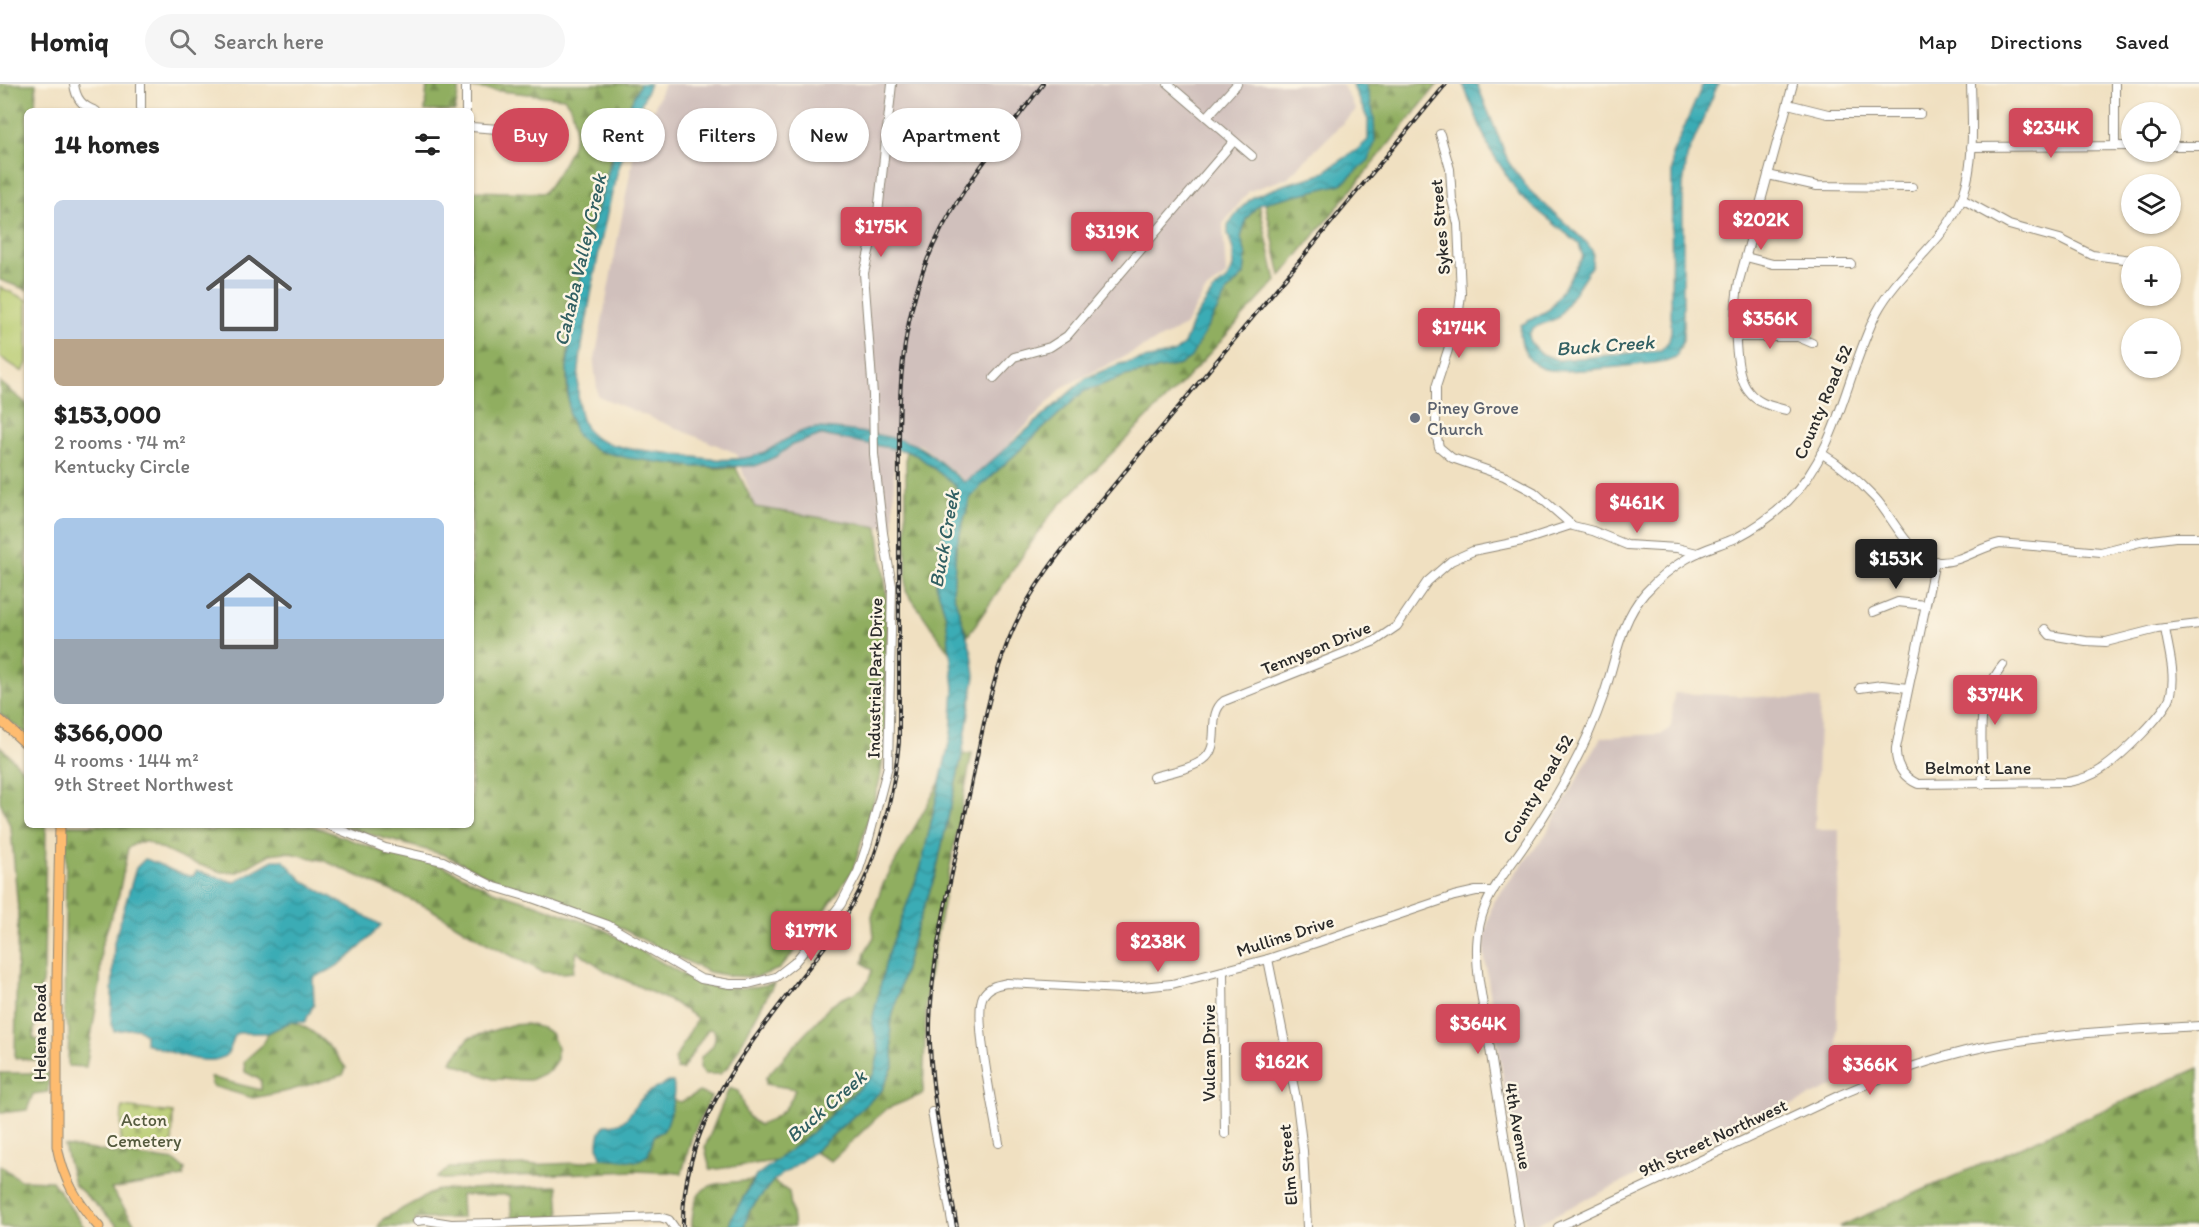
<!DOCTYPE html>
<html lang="en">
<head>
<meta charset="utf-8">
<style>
	:root { --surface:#fff; --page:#f6f6f6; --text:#222; --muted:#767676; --line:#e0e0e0; --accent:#d1495b }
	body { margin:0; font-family:Itim,sans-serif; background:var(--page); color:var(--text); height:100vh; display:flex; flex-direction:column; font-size:22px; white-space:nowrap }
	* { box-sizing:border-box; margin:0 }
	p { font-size:20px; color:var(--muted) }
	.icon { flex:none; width:33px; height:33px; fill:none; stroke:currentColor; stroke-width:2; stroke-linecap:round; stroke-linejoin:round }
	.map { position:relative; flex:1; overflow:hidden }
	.drawer { position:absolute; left:24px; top:24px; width:450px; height:720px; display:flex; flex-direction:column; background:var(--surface); border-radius:9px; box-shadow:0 2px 4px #0004 }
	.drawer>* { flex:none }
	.banner { position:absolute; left:492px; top:24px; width:570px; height:54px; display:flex; gap:12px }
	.buttons { position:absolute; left:2121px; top:18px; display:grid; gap:12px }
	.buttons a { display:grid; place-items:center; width:60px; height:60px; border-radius:50%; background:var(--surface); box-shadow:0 2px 4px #0004; font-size:30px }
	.price { position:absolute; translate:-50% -51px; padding:0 14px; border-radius:6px; background:var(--accent); color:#fff; font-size:20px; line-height:39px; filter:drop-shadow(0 2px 3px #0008) }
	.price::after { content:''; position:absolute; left:50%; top:36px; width:18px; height:14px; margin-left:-9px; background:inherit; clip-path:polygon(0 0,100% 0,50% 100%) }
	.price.on { background:#222; color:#fff }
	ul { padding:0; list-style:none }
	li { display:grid; align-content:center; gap:12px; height:318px; padding:0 30px }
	li span { display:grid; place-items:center; height:186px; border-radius:9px; color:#555 }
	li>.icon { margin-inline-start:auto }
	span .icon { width:108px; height:108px; fill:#fffc; stroke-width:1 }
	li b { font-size:26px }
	h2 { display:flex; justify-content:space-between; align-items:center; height:72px; padding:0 30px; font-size:26px }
	.pill { padding:0 21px; border-radius:27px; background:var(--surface); box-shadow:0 2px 4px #0004; font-size:21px; line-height:54px }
	.pill.on { background:var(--accent); color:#fff }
	header { display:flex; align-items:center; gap:36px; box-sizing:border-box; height:84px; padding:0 30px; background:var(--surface); border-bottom:2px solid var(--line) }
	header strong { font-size:28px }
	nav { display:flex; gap:33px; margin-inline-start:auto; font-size:21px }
	.search { width:420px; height:54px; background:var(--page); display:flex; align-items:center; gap:15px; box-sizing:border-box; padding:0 21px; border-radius:33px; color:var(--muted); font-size:22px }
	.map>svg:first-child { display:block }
	.industrial { fill:#d0c0bc }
	.forest { fill:url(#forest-firs); stroke:#5e6c46; stroke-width:1.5 }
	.cemetery { fill:url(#cemetery-stones); stroke:#707a4c; stroke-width:1.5 }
	.pitch { fill:#b6ca6e; stroke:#707a4c; stroke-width:1.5 }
	.water { fill:url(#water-waves); stroke:#326c70; stroke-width:1.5 }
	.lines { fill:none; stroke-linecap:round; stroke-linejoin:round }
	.minor-casing { stroke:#8e8676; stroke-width:10 }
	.major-casing { stroke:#8e8676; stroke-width:11 }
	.minor { stroke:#fff; stroke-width:8 }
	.major { stroke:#febc70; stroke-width:9 }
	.rail-casing { stroke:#2b2b2b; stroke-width:4 }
	.rail { stroke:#fcf5e5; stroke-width:1.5; stroke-dasharray:4.5; stroke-linecap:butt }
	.worship-dot { fill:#6b7280; stroke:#fcf5e5; stroke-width:2 }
	.labels { text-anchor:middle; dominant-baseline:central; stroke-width:5; stroke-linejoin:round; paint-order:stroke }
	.street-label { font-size:18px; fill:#2b2b2b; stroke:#fcf5e5 }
	.worship-label { font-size:18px; fill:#5b616d; stroke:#fcf5e5; text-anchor:start }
	.park-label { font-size:18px; fill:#555b3f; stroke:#fcf5e5 }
	.water-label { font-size:20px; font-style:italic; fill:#315f62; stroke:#fcf5e5 }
</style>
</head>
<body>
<header>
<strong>Homiq</strong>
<div class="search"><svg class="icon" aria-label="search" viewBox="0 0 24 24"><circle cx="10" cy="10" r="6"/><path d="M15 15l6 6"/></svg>Search here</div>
<nav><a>Map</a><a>Directions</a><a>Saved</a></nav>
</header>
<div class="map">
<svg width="2199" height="1143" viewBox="0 0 2199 1143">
	<defs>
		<pattern id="forest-firs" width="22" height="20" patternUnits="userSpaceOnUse" patternTransform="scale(1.5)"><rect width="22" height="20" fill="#90ae61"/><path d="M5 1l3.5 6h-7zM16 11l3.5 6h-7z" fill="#768e50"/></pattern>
		<pattern id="cemetery-stones" width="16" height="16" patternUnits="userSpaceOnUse" patternTransform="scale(1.5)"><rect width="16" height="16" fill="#b6ca6e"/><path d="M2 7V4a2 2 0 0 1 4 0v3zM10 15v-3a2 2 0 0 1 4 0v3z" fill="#94a45b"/></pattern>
		<pattern id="water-waves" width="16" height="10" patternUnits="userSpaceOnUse" patternTransform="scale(1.5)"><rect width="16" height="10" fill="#3aacb5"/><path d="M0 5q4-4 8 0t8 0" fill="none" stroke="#318c93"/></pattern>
	</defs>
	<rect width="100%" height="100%" fill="#fcf5e5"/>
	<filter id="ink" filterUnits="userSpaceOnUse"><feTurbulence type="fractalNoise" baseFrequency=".0167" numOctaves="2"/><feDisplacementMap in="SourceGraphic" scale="12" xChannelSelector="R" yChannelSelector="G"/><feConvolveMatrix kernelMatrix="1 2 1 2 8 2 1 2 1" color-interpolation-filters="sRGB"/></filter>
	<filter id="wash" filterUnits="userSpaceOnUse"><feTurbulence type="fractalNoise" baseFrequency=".008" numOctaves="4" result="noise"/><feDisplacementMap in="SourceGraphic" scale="24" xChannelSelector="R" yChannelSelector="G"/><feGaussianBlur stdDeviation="1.35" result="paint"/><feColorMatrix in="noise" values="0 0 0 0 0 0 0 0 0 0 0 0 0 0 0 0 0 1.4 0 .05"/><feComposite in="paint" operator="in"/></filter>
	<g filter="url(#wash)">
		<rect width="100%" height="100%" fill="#f0e0c1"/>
		<g class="industrial">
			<path d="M 664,0 L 1342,0 L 1356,26 L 1287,94 L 1249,107 L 1223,140 L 1226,191 L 1205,207 L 1185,242 L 1063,303 L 970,401 L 921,361 L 894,357 L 894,445 L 755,423 L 736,369 L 598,312 L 594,280 L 633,74 Z"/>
			<path d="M 1674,609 L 1820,615 L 1815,745 L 1839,745 L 1836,1001 L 1666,1077 L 1538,1139 L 1525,1139 L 1484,869 L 1485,850 L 1493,818 L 1546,750 L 1601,653 L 1662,650 L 1671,644 Z"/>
		</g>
		<g class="forest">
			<path d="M 0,0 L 36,0 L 35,27 L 27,27 L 27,206 L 0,196 Z"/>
			<path d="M 427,0 L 460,0 L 455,27 L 425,27 Z"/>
			<path d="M 473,0 L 640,0 C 609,63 592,138 578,207 C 574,232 567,258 567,284 C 566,307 569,330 577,352 L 695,383 L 736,384 L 755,423 L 878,443 L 888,521 L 885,657 L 880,696 L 853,786 L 807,853 L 779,885 L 757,893 L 731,892 L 709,888 L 661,865 L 607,837 L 499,798 L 445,771 L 336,741 L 471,741 L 471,107 L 544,109 C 563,83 591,44 564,14 L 473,4 Z"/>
			<path d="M 1366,0 L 1438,0 L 1281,192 L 1265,118 L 1293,111 L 1369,76 L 1374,33 Z"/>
			<path d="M 1259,120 L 1276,197 L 1185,296 L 1051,430 L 967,553 L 953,509 L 956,463 L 970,414 L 983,400 L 1083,308 L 1125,292 L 1180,281 L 1191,273 L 1227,208 L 1244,191 L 1246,171 L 1241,154 L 1246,135 Z"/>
			<path d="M 0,298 L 27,320 L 27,650 L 0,630 Z"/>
			<path d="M 906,367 L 918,372 L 956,402 L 957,406 L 950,421 L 936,500 L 946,532 L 951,571 L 906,507 Z"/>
			<path d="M 0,662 L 27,690 L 27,741 L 46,741 L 44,886 L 33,954 L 47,960 L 48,978 L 15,974 L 18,826 L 11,744 L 0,717 Z"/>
			<path d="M 972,669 L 927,902 L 923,1010 L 886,1025 L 831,1077 L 814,1068 L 882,1006 L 894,981 L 890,941 L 914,851 L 935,792 L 962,671 Z"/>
			<path d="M 941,696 L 921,783 L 887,873 L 876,959 L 879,967 L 874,990 L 807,1053 L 775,1077 L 710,1086 L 705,1063 L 729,1004 L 738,1007 C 745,1023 742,1031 759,1041 C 778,1034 789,1025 795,1005 L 766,1000 L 766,993 L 832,920 C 852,907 866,911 872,886 L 863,879 L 865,868 L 874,853 L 872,832 L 882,802 Z"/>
			<path d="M 64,741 L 192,741 L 212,747 L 224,741 L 310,741 L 376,765 L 441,781 L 493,807 L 536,820 L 603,845 L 691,895 L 710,902 L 734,904 L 755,903 L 774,899 L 729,982 L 720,990 L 704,990 L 700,983 L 701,973 C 711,965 718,959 714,946 L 708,945 L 682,986 L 677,985 L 675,975 L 697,934 L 674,919 L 606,887 L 577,867 L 573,888 L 562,889 L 543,888 L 485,858 L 429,824 L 325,777 L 286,768 L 270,770 L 238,788 L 222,788 L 187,777 L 147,758 L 138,758 L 128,764 L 119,810 L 101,863 L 100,900 L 86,983 L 68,982 L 69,945 L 64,935 L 66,760 Z"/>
			<path d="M 290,938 C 312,941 333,966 346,984 L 343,991 L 288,1007 L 253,1014 L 212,1002 L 210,993 L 261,1006 L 261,996 L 245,988 L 244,977 L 261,962 L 268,949 Z"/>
			<path d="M 526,940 L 542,944 L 551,949 L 557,963 L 557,975 L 549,987 L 530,996 L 493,995 L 451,978 L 469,954 L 511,941 Z"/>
			<path d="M 2199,984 L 2199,1143 L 1839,1143 Z"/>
			<path d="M 0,989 L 48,989 L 48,1008 L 33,1010 L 27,1026 L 0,1029 Z"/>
			<path d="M 699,1008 L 711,1013 L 692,1052 L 682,1089 L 634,1087 L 442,1095 L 437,1094 L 449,1084 L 577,1079 L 602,1074 L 638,1077 L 651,1063 L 654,1052 L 663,1047 L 667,1040 L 673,1016 L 681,1018 Z"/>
			<path d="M 64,1062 L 175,1077 L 185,1085 L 183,1093 L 111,1105 L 137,1143 L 119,1143 L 74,1100 Z"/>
			<path d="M 0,1081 L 20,1096 L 52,1097 L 84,1143 L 0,1143 Z"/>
			<path d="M 753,1096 L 731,1135 L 729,1143 L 692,1143 C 692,1094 714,1101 753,1096 Z"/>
			<path d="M 773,1097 L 789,1108 L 794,1143 L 744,1143 L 749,1127 Z"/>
			<path d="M 558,1102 L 560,1133 L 512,1136 L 510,1111 L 461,1111 L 462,1134 L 416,1135 L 414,1143 L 378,1143 L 383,1135 L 437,1106 Z"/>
		</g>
		<path class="cemetery" d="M 122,1023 L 173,1029 L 172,1069 L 120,1066 Z"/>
		<path class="pitch" d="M 0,203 L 27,216 L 27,279 L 23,288 L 0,273 Z"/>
		<g class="water">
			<path d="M 640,0 L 650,0 C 617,71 601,150 588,228 C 583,258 563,340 599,356 C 619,365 645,366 666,369 C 694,373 729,380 757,371 C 778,364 795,344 819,344 C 842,345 902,352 921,364 C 936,373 950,387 964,398 L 979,388 L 1086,294 L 1119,280 L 1174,269 L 1184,260 L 1193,237 L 1213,207 L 1227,195 L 1233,183 L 1233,166 L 1228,150 L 1228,141 L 1239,126 L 1253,113 L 1286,100 L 1319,91 L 1357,66 L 1368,56 L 1368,36 L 1352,0 L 1366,0 L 1374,33 L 1375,58 L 1369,76 L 1342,100 L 1259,120 L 1246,135 L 1241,154 L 1246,171 L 1244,191 L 1227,208 L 1191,273 L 1180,281 L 1125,292 L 1083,308 L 983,400 L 970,414 L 956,463 L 953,509 L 972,569 L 975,592 L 962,671 L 935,792 L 914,851 L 890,941 L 894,980 L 882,1006 L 814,1068 L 773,1097 L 749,1127 L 744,1143 L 729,1143 L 731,1135 L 756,1092 L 807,1053 L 874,990 L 879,967 L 872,937 L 887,873 L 921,783 L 951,650 L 954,604 L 946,532 L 936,500 L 945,437 L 957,406 L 956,402 L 918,372 L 906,367 L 821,351 L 792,361 L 777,372 L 755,382 L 695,383 L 628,374 L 595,366 L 577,352 L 569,331 L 567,284 L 572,238 L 588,158 L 624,33 Z"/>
			<path d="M 1463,0 L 1477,0 L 1509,79 L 1529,106 L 1587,159 L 1593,168 L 1592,181 L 1576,206 L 1558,234 L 1533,244 L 1529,250 L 1530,258 L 1540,269 L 1558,276 L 1661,266 L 1669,257 L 1671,247 L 1672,71 L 1703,0 L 1718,0 L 1687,73 L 1683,102 L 1683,256 L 1676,273 L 1663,278 C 1637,280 1561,292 1541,284 C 1525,277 1518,256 1521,241 L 1550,225 L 1583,173 L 1579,160 L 1520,112 L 1489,64 Z"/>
			<path d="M 145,775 C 159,779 181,793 193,792 L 197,787 L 234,798 L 273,776 L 283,776 L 304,798 L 381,841 C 367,857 349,876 330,886 C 323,890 318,890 313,895 L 314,920 L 305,938 L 290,938 L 268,949 L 237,949 C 231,955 233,964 227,970 C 211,987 164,965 145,959 L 145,950 L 137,944 L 114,947 L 111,940 L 114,858 L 136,784 Z"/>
			<path d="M 669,998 L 673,998 C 676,1007 670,1040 663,1047 C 660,1049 657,1049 654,1052 L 648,1071 L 638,1077 L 602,1074 C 596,1065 597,1049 605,1041 C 631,1040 626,1031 641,1015 C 648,1007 660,1002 669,998 Z"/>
		</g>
	</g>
	<g filter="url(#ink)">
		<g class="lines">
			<g class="minor-casing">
				<g id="minor">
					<path d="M 74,0 C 76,15 82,22 96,27"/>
					<path d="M 1168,0 L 1252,72"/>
					<path d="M 2115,0 L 2115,62"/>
					<path d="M 1788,20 L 1828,30 L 1920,30"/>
					<path d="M 141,27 L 141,0"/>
					<path d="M 466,27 L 466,0"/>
					<path d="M 1207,33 L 1237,0"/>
					<path d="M 471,43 L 539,48"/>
					<path d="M 1440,50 L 1450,85 L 1452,116 L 1458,140 L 1461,210 L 1458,235 L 1436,303 L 1436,348 L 1439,363 L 1452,374 L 1504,392 L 1534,408 L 1573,442 L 1593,447 L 1627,461 L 1677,464 L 1697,469"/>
					<path d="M 2170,62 L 2199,62"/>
					<path d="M 1971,63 L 2132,62"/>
					<path d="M 1768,91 L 1817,102 L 1912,103"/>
					<path d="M 1962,115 L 2009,141 L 2060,155 L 2092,171 L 2132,176"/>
					<path d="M 1746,173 L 1773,180 L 1851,180"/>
					<path d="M 1737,253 L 1798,253 L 1812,259"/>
					<path d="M 994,294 L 1014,273 L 1050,263 L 1067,252 L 1234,57"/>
					<path d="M 1786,326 C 1772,322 1758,320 1749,308 C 1732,289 1734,221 1739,197 L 1793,0"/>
					<path d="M 1821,369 C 1841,381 1859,397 1875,414 C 1893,433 1910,476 1939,478 C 1960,479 1980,463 2000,459 L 2101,468 L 2144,457 L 2175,453 L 2199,453"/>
					<path d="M 1935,477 L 1896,664 C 1895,681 1903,693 1918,700 L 2068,698 C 2080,696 2092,692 2102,685 C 2120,673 2167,629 2171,610 C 2176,589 2168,565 2165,544"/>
					<path d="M 1873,528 L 1898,518 L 1925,521"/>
					<path d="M 2045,545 L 2050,551 L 2086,557 L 2106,558 L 2157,545 L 2199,540"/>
					<path d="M 1860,604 L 1882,601 L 1908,604"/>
					<path d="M 1153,693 C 1169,688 1189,686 1203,676 C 1223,662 1205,631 1224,617 L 1375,557 L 1397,542 L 1427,498 L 1451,477 L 1473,467 L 1522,457 L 1571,441"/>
					<path d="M 1983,700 C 1982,658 1974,616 2003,581"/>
					<path d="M 328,741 L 385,764 L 443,777 L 495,803 L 532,814 L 608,841 L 701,895 L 730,900 L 748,900 L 776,893 L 794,879 L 818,850 L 841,820 L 858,788 L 868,758 L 888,682 L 892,502 L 883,449 L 874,370 L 873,311 L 864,189 L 878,129 L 892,0"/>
					<path d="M 1268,875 L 1297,1019 L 1303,1067 L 1307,1143"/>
					<path d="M 1223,887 L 1225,1050"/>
					<path d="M 932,1028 L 953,1143"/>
					<path d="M 999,1059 C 994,1032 973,931 983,912 C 989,902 997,901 1007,899 L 1121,905 L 1172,900 L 1268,875 L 1454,812 L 1476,807 L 1493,807"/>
					<path d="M 417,1137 L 426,1136 L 451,1140 L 493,1139 L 660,1133 L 669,1136 L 674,1143"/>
					<path d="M 1519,1143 L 1479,897 C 1476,872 1475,848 1485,823 C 1495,798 1514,778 1528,756 C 1558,712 1586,663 1603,613 C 1616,577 1619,539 1645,509 C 1657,496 1671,484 1686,475 C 1702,465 1720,461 1736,454 C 1755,444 1773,432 1788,417 C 1839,366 1846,289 1877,228 C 1900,185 1946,158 1963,112 C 1975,76 1972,37 1971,0"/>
					<path d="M 1558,1143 L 1840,1011 C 1887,991 1934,973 1984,963 C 2055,949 2127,946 2199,942"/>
				</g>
			</g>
			<g class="major-casing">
				<g id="major">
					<path d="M 0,636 L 27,661"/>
					<path d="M 60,741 L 57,894 L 57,1062 C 63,1095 77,1118 99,1143"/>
				</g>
			</g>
			<use href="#minor" class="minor"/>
			<use href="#major" class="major"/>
			<g class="rail-casing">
				<g id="rail">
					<path d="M 683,1143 C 681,1042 743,969 801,893 C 819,871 837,848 851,823 C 880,771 893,716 899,658 C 899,580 899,503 899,426 C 899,345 895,264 923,187 C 948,117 999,59 1043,0"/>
					<path d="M 957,1143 C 946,1082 932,1020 930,959 C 928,879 951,798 967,721 C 980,661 989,597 1015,541 C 1035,498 1065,462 1094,425 L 1446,0"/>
				</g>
			</g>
			<use href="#rail" class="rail"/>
		</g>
	</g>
	<circle class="worship-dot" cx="1415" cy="334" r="6"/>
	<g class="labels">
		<g class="street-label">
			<text transform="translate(1440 143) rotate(-95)">Sykes Street</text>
			<text transform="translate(1823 318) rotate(-67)">County Road 52</text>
			<text transform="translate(1316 564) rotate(-22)">Tennyson Drive</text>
			<text transform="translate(875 594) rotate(-89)">Industrial Park Drive</text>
			<text x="1978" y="684">Belmont Lane</text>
			<text transform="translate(1538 705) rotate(-60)">County Road 52</text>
			<text transform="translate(1285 852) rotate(-18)">Mullins Drive</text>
			<text transform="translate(40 948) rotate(-90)">Helena Road</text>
			<text transform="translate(1209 969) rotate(-90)">Vulcan Drive</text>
			<text transform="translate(1518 1042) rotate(80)">4th Avenue</text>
			<text transform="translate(1713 1054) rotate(-25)">9th Street Northwest</text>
			<text transform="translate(1288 1081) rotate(-95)">Elm Street</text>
		</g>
		<g class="worship-label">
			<text x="1427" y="324">Piney Grove<tspan x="1427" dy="21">Church</tspan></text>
		</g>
		<g class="park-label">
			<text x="144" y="1036">Acton<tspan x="144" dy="21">Cemetery</tspan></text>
		</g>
		<g class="water-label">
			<text transform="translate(580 176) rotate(-77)">Cahaba Valley Creek</text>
			<text transform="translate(1605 261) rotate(-4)">Buck Creek</text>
			<text transform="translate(944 455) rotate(-80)">Buck Creek</text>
			<text transform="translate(826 1022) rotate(-41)">Buck Creek</text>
		</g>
	</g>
</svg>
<div class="buttons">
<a><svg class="icon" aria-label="locate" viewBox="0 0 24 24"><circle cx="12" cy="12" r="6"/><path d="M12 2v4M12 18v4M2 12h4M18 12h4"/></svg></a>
<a><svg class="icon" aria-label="layers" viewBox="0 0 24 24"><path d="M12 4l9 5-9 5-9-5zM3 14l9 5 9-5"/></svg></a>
<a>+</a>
<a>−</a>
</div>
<b class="price" style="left:2051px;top:75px">$234K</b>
<b class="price" style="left:1761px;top:167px">$202K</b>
<b class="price" style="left:881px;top:174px">$175K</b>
<b class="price" style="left:1112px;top:179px">$319K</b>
<b class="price" style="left:1770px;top:266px">$356K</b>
<b class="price" style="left:1459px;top:275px">$174K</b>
<b class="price" style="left:1637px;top:450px">$461K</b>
<b class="price on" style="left:1896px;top:506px">$153K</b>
<b class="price" style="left:1995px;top:642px">$374K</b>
<b class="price" style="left:811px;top:878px">$177K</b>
<b class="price" style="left:1158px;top:889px">$238K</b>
<b class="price" style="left:1478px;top:971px">$364K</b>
<b class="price" style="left:1282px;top:1009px">$162K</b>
<b class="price" style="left:1870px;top:1012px">$366K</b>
<div class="banner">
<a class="pill on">Buy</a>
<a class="pill">Rent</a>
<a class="pill">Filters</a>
<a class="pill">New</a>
<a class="pill">Apartment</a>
</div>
<section class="drawer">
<h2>14 homes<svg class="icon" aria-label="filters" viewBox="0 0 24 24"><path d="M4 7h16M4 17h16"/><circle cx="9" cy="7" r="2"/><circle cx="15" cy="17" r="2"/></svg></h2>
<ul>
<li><span style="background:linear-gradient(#c9d6e8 75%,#b9a48a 0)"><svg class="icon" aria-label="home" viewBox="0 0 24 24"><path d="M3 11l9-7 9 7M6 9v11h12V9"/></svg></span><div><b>$153,000</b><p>2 rooms · 74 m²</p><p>Kentucky Circle</p></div></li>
<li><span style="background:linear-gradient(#a9c7e8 65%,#9aa5b1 0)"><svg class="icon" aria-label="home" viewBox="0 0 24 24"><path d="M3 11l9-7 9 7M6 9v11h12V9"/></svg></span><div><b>$366,000</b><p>4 rooms · 144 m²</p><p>9th Street Northwest</p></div></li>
</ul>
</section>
</div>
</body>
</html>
